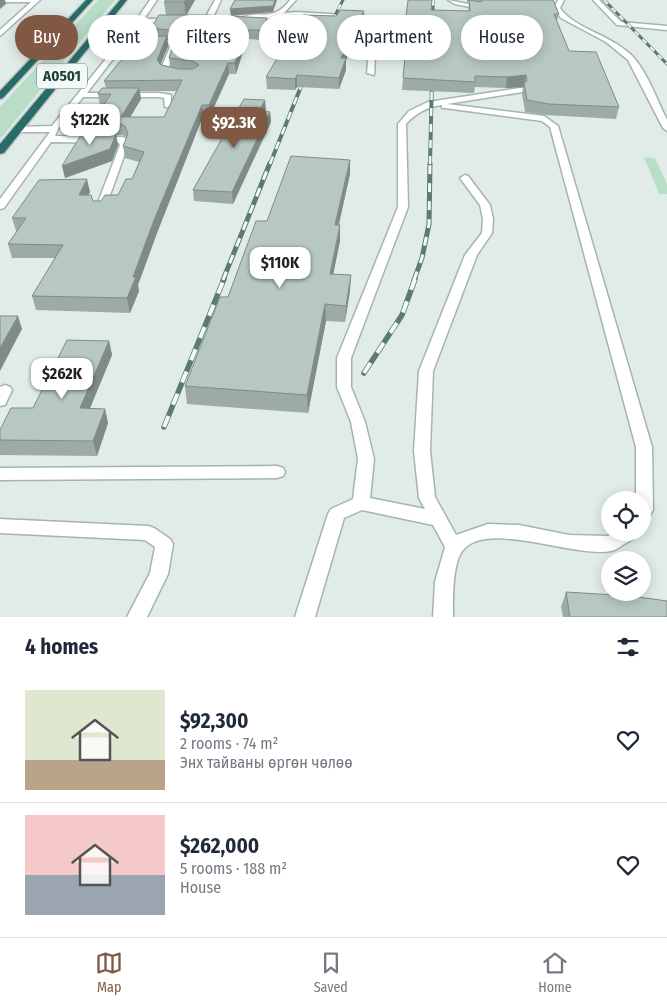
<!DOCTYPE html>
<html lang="en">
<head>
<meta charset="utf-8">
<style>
	:root { --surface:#fff; --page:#f6f6f7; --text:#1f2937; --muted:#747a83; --line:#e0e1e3; --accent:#805844 }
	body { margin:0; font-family:"Fira Sans Condensed",sans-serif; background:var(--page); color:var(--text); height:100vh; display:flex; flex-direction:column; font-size:19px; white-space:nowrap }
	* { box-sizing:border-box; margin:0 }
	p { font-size:16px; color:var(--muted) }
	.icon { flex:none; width:28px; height:28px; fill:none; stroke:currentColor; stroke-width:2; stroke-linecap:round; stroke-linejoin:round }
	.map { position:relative; height:617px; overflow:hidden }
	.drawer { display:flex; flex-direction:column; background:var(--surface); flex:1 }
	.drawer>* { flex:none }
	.top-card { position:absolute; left:15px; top:15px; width:638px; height:45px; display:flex; gap:10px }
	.fabs { position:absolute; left:601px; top:491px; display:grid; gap:10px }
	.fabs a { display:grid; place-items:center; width:50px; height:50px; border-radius:50%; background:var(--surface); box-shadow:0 2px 12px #0003; font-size:25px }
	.price { position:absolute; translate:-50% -42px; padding:0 11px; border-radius:10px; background:#fff; color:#222; font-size:16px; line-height:32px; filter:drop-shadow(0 1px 2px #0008) }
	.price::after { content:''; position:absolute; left:50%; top:30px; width:15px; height:11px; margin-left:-8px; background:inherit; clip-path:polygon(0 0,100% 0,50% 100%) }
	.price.selected { background:var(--accent); color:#fff }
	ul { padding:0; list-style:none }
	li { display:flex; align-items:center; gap:15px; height:125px; padding:0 25px }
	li+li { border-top:1px solid var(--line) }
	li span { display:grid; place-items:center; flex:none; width:140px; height:100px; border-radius:0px; color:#555 }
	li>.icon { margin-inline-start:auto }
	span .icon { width:60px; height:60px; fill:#fffc; stroke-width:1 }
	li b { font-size:21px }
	h2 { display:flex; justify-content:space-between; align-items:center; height:60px; padding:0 25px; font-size:21px }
	.tag { padding:0 18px; border-radius:22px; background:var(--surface); box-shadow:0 2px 12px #0003; font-size:18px; line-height:45px }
	.tag.selected { background:var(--accent); color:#fff }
	.tab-bar { display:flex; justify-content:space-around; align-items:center; height:70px; border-top:1px solid var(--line); background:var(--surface); font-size:14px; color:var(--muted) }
	.tab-bar a { display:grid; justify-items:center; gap:2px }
	.tab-bar .selected { color:var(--accent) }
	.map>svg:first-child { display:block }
	.green { fill:#b9dec8 }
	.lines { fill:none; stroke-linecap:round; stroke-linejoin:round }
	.lane-casing { stroke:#a4b4b1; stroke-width:3 }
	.street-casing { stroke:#a4b4b1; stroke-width:3 }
	.highway-casing { stroke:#c1c9c8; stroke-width:3 }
	.lane { fill:#fff; fill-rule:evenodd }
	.street { fill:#fff; fill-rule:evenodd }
	.highway { fill:#2b6b67; fill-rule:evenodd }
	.rail-far3-casing { stroke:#5b7a76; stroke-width:3 }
	.rail-far2-casing { stroke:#5b7a76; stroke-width:4 }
	.rail-far1-casing { stroke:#5b7a76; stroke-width:5 }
	.rail-casing { stroke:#5b7a76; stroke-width:5.5 }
	.rail-far3 { stroke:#f2f9f6; stroke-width:2; stroke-dasharray:5.5; stroke-linecap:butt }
	.rail-far2 { stroke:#f2f9f6; stroke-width:2.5; stroke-dasharray:8; stroke-linecap:butt }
	.rail-far1 { stroke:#f2f9f6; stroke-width:3; stroke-dasharray:9; stroke-linecap:butt }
	.rail { stroke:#f2f9f6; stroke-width:4; stroke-dasharray:12; stroke-linecap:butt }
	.wall { fill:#9daba7; fill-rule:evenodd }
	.shaded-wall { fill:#808b88 }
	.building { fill:#b7c7c2; stroke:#808b88 }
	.labels { text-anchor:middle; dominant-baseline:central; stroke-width:4.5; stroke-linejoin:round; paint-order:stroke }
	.shield { fill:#f2f9f6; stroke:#607672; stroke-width:1 }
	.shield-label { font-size:15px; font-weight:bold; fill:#213e3a }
</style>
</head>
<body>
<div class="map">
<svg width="667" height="617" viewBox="0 0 667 617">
	<rect width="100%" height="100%" fill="#e1ece9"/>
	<g class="green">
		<path d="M 98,0 L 115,0 L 0,139 L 0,107 Z"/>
		<path d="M 644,157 L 655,158 L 667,184 L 667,194 L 659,194 Z"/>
	</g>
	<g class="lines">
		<g class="lane-casing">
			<g id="lane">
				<path d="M 290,0 L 296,0 L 284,13 L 296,12 L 377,17 L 374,75 L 367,73 L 372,19 L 296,16 L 243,21 L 240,19 C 259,8 272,24 290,0 Z"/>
				<path d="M 448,0 L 483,7 L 480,9 L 455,4 Z"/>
				<path d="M 558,0 L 564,0 L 560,8 C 574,29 615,36 634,58 C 648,74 657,100 667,120 L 667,131 L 663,128 L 628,60 L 606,42 L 561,18 L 554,8 Z"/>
				<path d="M 593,0 L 599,0 L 621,22 L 667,26 L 667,30 L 617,25 Z"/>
				<path d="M 137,20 L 142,21 L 129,38 L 177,41 L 168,70 L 178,74 L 174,76 L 160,71 L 171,44 L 126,42 L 87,93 L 159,93 L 171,95 L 171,107 L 165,107 L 164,98 L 159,97 L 83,97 L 58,129 L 55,136 L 122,137 L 125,138 L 128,145 L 104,212 L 96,212 L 95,210 L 120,145 L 119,143 L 51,142 L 4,208 L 0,209 L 0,199 L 50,132 L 18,132 L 14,129 L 15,127 L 52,126 Z"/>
				<path d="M 520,88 L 523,88 L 523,92 L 447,104 L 544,116 L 558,126 L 652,447 L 653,510 L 648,519 L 642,521 L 642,500 L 636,500 L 636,447 L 550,127 L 542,121 L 445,108 L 442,108 L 442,105 C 427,107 416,113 406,124 L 408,207 L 351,358 L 351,387 L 365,422 L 374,459 L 370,498 L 425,509 L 419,498 L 414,451 L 419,371 L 465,255 L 482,233 L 483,219 L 480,205 L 460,178 L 465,175 L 468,176 L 490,205 L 493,219 L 492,233 L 477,255 L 433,371 L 430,451 L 435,497 L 456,535 L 488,524 L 519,525 L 569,535 L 608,536 L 614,532 L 638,532 C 635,539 630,541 624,544 C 620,547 616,550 611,551 C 574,558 488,520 463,550 C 452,563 453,601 453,617 L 433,617 L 435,582 L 445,547 L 433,525 L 362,510 L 344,518 L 315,617 L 295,617 L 328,514 L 331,509 L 353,499 L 358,459 L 351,422 L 337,387 L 337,358 L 398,207 L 398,124 L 409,111 L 428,102 Z"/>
				<path d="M 5,385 L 10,387 L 12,390 L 5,405 L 0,406 L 0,387 Z"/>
				<path d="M 277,466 L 283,468 L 285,472 L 283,476 L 277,478 L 0,480 L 0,468 Z"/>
				<path d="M 0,519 L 148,526 L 154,528 L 170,539 L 173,544 L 168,574 L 147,617 L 127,617 L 150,573 L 155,547 L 145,540 L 0,533 Z"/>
			</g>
		</g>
		<g class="street-casing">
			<g id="street">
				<path d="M 0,0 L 40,0 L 0,36 L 0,30 L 31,2 L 0,2 Z"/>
				<path d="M 150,0 L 157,0 L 144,19 L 175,19 L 179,21 L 178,23 L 107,23 L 103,21 L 107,19 L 137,19 Z"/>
				<path d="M 215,0 L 221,0 L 211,22 L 205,22 L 204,20 Z"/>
				<path d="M 245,20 L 275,22 L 289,28 L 279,48 L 275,50 L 271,48 L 281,29 C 269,24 254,28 244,22 Z"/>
			</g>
		</g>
		<g class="highway-casing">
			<g id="highway">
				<path d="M 86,0 L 93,0 L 3,98 L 0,99 L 0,91 Z"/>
				<path d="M 120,0 L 127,0 L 4,153 L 0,154 L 0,144 Z"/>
			</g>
		</g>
		<use href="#lane" class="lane"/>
		<use href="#street" class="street"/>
		<use href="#highway" class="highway"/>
		<g class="rail-far3-casing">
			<g id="rail-far3">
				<path d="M 433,0 L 433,23"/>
				<path d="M 604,0 L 667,64"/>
				<path d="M 328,29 L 343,0"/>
			</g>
		</g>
		<g class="rail-far2-casing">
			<g id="rail-far2">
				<path d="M 270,164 L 306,74"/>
				<path d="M 430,164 L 432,78"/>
			</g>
		</g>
		<g class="rail-far1-casing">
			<g id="rail-far1">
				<path d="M 223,280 L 270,163"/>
				<path d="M 414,280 L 422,258 L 429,224 L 430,163"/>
			</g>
		</g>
		<g class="rail-casing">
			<g id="rail">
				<path d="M 364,373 L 402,315 L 415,279"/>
				<path d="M 164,427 L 224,279"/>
			</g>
		</g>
		<use href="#rail-far3" class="rail-far3"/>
		<use href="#rail-far2" class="rail-far2"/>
		<use href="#rail-far1" class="rail-far1"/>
		<use href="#rail" class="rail"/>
	</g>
	<g class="wall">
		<path d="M 195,0 L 186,15 L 267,18 L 267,27 L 263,40 L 247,39 L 236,74 L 229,74 L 210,116 L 203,116 L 157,233 L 138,285 L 139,291 L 130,313 L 36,310 L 32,296 L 55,258 L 12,258 L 8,244 L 17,231 L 16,231 L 12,218 L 90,192 L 88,195 L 93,201 L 101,201 L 118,195 L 132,179 L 139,162 L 125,158 L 123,146 L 127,137 L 122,135 L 116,135 L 118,145 L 112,161 L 65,178 L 93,133 L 91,123 L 104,105 L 100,105 L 98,94 L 106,88 L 104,81 L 152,36 L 151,28 L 166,15 L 164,2 ZM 167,39 L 175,40 L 169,58 L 170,67 L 161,64 L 168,46 ZM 140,91 L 177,91 L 164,117 L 130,117 L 141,99 Z"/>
		<path d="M 467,0 L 553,0 L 559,14 L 557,21 L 569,51 L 619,107 L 616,119 L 546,115 L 525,112 L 522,94 L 523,87 L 506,88 L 475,87 L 474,93 L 402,90 L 406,45 L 404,45 L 404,34 L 431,10 L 468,11 L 469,2 L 467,2 Z"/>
		<path d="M 364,21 L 346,60 L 346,70 L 339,89 L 297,87 L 295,90 L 267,89 L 266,77 Z"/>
		<path d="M 266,110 L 265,112 L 270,112 L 271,122 L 233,204 L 194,201 L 193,190 Z"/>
		<path d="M 350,160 L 350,174 L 339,225 L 340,241 L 333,274 L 350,291 L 345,322 L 326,321 L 308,413 L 187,404 L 185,386 L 228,297 L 267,221 Z"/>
		<path d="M 109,341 L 112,355 L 89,409 L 105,409 L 108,423 L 97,456 L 0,455 L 0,430 L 33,408 Z"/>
		<path d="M 566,592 L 667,617 L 563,617 L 561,607 Z"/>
	</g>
	<g class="shaded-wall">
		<path d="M 0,0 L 5,0 L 6,4 L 0,9 Z"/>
		<path d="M 186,0 L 195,0 L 186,16 L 184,2 Z"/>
		<path d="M 275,0 L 277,0 L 273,12 L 231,16 L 230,9 Z"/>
		<path d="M 364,11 L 364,21 L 346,60 L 346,70 L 339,89 L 339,78 L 341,58 Z"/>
		<path d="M 267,18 L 267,27 L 263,40 L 262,30 Z"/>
		<path d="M 247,30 L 247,39 L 236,74 L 235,63 Z"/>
		<path d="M 167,36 L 168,46 L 158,70 L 157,60 Z"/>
		<path d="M 228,63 L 229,74 L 210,116 L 209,105 Z"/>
		<path d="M 297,75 L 297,87 L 295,90 L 295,79 Z"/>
		<path d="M 526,75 L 524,86 L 524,83 L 523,87 L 506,88 L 507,77 Z"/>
		<path d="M 139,88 L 141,99 L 125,126 L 121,117 Z"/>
		<path d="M 265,100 L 266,110 L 260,122 L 259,111 Z"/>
		<path d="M 202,105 L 203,116 L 157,233 L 138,285 L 139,291 L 130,313 L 127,298 L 133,277 L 154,220 Z"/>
		<path d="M 270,112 L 271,122 L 233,204 L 232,192 Z"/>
		<path d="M 116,134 L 118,145 L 112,161 L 65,178 L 62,166 Z"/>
		<path d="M 350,160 L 350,174 L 335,240 L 335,225 Z"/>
		<path d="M 87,179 L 90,192 L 82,208 L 79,195 Z"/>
		<path d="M 340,225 L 340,241 L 330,290 L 330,274 Z"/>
		<path d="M 351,275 L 350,291 L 345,322 L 346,306 Z"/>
		<path d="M 325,304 L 326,321 L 308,413 L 307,395 Z"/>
		<path d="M 18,316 L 22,329 L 0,371 L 0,348 Z"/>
		<path d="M 109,341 L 112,355 L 84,423 L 80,408 Z"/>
		<path d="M 105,409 L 108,423 L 97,456 L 93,441 Z"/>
	</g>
	<g class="building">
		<path d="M 166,0 L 186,0 L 184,2 L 164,2 Z"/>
		<path d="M 235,0 L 275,0 L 273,6 L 230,9 Z"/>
		<path d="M 408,0 L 432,0 L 431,10 L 470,11 L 469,0 L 481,2 L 483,0 L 553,0 L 559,14 L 554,14 L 569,51 L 596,52 L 619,107 L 549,104 L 527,100 L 524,83 L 527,81 L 526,75 L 507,77 L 475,76 L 475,82 L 403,78 L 407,34 L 404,34 Z"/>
		<path d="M 341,10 L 364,11 L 341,58 L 346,58 L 339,78 L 297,75 L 295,79 L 266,77 L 303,15 L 336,16 Z"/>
		<path d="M 159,15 L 207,15 L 267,18 L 262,30 L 247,30 L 235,63 L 228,63 L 209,105 L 202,105 L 154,220 L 133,277 L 136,277 L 127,298 L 32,296 L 63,245 L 8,244 L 26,218 L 12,218 L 39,180 L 87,179 L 79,195 L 91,195 L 93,201 L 101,201 L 105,195 L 118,195 L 126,179 L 132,179 L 144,152 L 123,146 L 128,134 L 125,126 L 120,124 L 91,123 L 111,94 L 98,94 L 102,88 L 139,88 L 121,117 L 164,117 L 182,80 L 104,81 L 141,36 L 167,36 L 157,60 L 161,65 L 179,69 L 193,69 L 199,65 L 193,61 L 169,58 L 177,31 L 151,28 Z"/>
		<path d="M 244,99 L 265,100 L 259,111 L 270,112 L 232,192 L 193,190 Z"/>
		<path d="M 85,133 L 116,134 L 110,149 L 62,166 L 81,135 Z"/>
		<path d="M 291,156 L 350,160 L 335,225 L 340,225 L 330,274 L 351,275 L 346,306 L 325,304 L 307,395 L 185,386 L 220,297 L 228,297 L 256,221 L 267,221 Z"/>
		<path d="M 0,316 L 18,316 L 0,348 Z"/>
		<path d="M 67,340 L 109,341 L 80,408 L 105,409 L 93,441 L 0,440 L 0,430 L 11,408 L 33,408 Z"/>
		<path d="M 566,592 L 631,596 L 667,601 L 667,617 L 570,617 Z"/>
	</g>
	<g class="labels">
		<rect class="shield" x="37" y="63.5" width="50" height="25" rx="4"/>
		<g class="shield-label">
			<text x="62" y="76">A0501</text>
		</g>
	</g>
</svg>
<div class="fabs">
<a><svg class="icon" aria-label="locate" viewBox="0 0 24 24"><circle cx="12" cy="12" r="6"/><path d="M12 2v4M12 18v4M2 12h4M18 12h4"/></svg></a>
<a><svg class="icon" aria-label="layers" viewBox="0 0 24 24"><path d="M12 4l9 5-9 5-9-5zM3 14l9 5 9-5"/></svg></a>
</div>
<b class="price" style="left:90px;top:146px">$122K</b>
<b class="price selected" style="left:234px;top:149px">$92.3K</b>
<b class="price" style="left:280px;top:289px">$110K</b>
<b class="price" style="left:62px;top:400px">$262K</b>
<div class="top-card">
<a class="tag selected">Buy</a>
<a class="tag">Rent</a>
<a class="tag">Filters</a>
<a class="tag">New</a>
<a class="tag">Apartment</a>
<a class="tag">House</a>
</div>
</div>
<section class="drawer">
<h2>4 homes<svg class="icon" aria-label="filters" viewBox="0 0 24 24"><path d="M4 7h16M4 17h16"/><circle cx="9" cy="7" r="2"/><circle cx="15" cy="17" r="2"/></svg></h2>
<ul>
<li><span style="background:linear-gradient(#dfe7d0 70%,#b9a48a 0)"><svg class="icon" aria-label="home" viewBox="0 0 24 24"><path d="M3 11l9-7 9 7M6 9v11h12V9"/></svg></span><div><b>$92,300</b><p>2 rooms · 74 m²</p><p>Энх тайваны өргөн чөлөө</p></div><svg class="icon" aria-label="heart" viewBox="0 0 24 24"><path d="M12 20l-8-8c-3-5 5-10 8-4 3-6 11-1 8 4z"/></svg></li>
<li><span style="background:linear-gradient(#f6c9c9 60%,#9aa5b1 0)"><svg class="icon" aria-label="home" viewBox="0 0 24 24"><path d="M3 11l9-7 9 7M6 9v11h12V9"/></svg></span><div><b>$262,000</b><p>5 rooms · 188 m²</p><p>House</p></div><svg class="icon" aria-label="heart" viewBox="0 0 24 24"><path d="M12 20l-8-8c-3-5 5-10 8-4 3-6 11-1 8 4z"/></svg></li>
</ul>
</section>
<nav class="tab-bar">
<a class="selected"><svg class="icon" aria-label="map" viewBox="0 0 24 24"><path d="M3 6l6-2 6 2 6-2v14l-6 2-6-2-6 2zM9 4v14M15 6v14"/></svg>Map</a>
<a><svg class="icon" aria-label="saved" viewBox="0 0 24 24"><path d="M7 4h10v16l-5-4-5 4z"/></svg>Saved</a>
<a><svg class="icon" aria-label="home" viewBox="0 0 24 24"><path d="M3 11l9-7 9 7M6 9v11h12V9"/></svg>Home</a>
</nav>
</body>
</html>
